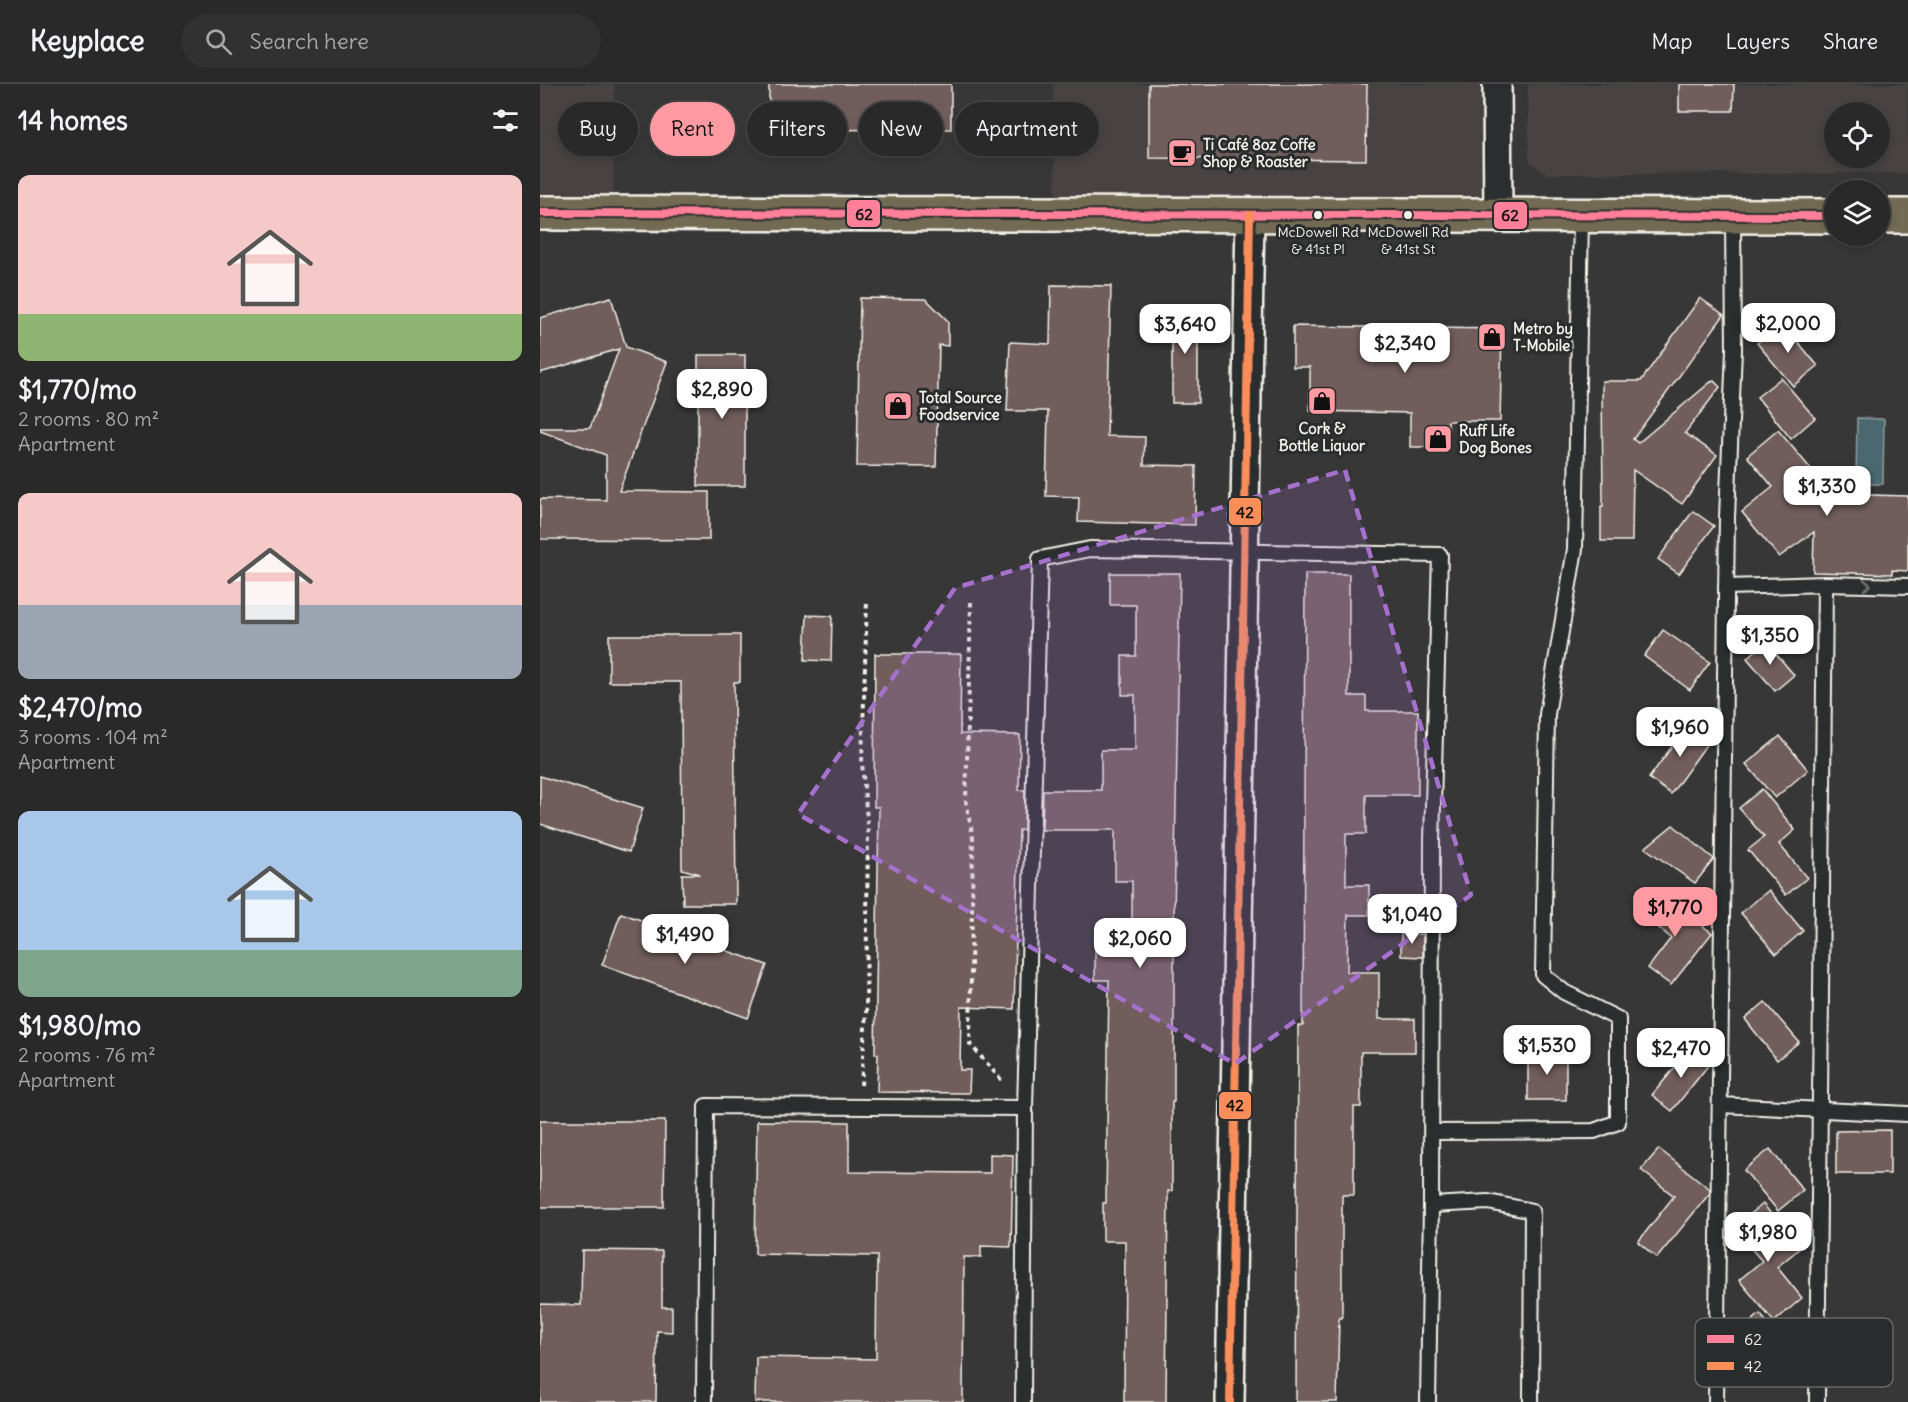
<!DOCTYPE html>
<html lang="en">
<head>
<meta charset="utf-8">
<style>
	:root { --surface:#2a2929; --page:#323131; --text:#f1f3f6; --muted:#a5a6a8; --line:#464546; --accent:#ff9aa2 }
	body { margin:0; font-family:Delius,sans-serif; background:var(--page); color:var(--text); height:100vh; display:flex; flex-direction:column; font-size:22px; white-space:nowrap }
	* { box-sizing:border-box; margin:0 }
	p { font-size:20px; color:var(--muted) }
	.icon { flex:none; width:33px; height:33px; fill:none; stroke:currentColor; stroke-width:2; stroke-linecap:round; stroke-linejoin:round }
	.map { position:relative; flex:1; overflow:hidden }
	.panel { display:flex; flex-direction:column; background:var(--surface); width:540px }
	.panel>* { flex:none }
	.hud { position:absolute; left:18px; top:18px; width:570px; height:54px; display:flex; gap:12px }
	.controls { position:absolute; left:1284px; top:18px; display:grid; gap:12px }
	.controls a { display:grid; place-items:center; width:66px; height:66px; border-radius:50%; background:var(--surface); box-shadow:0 3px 9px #0003,0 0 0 2px var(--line); font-size:30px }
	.price { position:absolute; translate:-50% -51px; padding:0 14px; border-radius:12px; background:#fff; color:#222; font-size:20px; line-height:39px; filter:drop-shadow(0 2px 3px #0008) }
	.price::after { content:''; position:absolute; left:50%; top:36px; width:18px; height:14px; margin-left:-9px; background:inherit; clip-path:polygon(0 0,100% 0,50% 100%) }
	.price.selected { background:var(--accent); color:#111 }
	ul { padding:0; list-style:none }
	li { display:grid; align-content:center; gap:12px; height:318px; padding:0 18px }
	li span { display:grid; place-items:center; height:186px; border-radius:12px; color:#555 }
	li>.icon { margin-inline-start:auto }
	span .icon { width:108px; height:108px; fill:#fffc; stroke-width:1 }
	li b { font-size:26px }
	h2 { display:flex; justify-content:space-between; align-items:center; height:72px; padding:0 18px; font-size:26px }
	.pill { padding:0 21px; border-radius:27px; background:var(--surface); box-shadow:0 3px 9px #0003,0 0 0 2px var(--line); font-size:21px; line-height:54px }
	.pill.selected { background:var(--accent); color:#111 }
	header { display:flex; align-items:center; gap:36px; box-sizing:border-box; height:84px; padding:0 30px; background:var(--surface); border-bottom:2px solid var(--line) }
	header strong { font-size:28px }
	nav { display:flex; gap:33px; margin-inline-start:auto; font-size:21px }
	.search { width:420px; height:54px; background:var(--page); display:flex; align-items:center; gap:15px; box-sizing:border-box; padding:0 21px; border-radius:33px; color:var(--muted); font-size:22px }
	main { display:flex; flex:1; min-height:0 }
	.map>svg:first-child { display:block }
	.built { fill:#494242; fill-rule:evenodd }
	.water { fill:#4b676f; stroke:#8f9e9f; stroke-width:1.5 }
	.building { fill:#705d5c; stroke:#f4f1e8; stroke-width:1.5 }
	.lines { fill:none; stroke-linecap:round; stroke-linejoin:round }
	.lane-casing { stroke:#f4f1e8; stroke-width:18 }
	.street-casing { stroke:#f4f1e8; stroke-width:32 }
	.primary-casing { stroke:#f4f1e8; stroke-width:38 }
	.path { stroke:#f4f1e8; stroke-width:4; stroke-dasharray:4.5 4.5; stroke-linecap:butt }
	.lane { stroke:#2a2d2e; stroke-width:14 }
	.street { stroke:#2a2d2e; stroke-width:27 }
	.primary { stroke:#726b52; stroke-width:33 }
	.bus-1-casing { stroke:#2a2d2e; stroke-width:12 }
	.bus-2-casing { stroke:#2a2d2e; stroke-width:12 }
	.bus-1 { stroke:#ff8098; stroke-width:8 }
	.bus-2 { stroke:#fa8e5a; stroke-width:8 }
	.oneway { stroke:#71726f }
	.marked { fill:#a571cd; fill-opacity:0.2; stroke:#a571cd; stroke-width:4.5; stroke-dasharray:12 8; stroke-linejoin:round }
	.bus-dot { fill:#f4f1e8; stroke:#2a2d2e; stroke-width:2 }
	.labels { text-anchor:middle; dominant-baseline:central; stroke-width:6; stroke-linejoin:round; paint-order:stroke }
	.bus-label { font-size:14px; fill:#f4f1e8; stroke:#2a2d2e }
	.poi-label { font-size:15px; font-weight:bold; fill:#f4f1e8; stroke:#2a2d2e; text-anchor:start }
	.key { fill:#2a2d2e; stroke:#676866; stroke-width:1.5 }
	.key-label { font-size:16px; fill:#f4f1e8 }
	.line-badge { stroke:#2a2d2e; stroke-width:2 }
	.pale-badge-label { font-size:16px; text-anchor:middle; font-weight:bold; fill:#111 }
</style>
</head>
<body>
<header>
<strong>Keyplace</strong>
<div class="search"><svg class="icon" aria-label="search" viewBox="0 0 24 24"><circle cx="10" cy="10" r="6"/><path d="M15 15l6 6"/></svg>Search here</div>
<nav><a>Map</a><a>Layers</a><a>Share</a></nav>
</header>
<main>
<section class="panel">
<h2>14 homes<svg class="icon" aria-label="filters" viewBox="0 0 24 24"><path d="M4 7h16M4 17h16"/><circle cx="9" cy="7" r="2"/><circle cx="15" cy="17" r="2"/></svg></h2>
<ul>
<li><span style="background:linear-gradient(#f6c9c9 75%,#8fb573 0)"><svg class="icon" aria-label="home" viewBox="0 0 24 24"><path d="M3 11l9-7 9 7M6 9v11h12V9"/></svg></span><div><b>$1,770/mo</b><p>2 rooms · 80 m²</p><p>Apartment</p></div></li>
<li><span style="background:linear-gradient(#f6c9c9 60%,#9aa5b1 0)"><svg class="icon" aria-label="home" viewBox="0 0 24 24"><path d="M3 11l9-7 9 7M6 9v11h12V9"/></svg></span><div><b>$2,470/mo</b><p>3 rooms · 104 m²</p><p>Apartment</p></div></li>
<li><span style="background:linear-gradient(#a9c7e8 75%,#7fa58c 0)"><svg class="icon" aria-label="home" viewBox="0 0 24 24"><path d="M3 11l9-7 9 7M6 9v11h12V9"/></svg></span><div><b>$1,980/mo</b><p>2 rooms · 76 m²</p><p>Apartment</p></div></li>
</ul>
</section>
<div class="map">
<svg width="1368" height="1318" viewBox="0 0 1368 1318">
	<rect width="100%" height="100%" fill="#383737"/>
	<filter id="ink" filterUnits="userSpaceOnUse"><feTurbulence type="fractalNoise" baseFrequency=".0167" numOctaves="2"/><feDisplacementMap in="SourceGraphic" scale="12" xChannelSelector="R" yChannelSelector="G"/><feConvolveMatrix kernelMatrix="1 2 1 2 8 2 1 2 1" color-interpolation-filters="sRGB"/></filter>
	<g filter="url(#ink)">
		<g class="built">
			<path d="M 0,0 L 74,0 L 73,130 L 0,129 Z"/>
			<path d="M 513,0 L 957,0 L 958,131 L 516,130 Z"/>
			<path d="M 988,0 L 1368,0 L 1368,89 L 1007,90 L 989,77 ZM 1294,28 L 1340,28 L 1340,74 L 1294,74 Z"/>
		</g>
		<path class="water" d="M 1317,334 L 1344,335 L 1343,400 L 1316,400 Z"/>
		<g class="building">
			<path d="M 229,0 L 411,0 L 411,45 L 260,46 L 260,59 L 229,60 Z"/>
			<path d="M 609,0 L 827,0 L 826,76 L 609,74 Z"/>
			<path d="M 1139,0 L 1194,0 L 1193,27 L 1139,27 Z"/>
			<path d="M 511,201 L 571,202 L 567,352 L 605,353 L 604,381 L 656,382 L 655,441 L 538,438 L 539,413 L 506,412 L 508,327 L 467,327 L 470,258 L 510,260 Z"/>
			<path d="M 71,213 L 86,263 L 127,278 L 79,407 L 169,408 L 169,456 L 0,455 L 0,415 L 66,416 L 66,371 L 0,347 L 0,344 L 50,344 L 79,265 L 0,289 L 0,234 Z"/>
			<path d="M 320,214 L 386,215 L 408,237 L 408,262 L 399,261 L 396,383 L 317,382 Z"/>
			<path d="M 1160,214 L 1184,231 L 1093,355 L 1098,359 L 1173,296 L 1180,303 L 1145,349 L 1177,371 L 1142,420 L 1093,386 L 1092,457 L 1061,457 L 1061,422 L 1063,422 L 1062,297 L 1101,297 Z"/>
			<rect x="632" y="224" width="26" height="95"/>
			<path d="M 1242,239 L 1278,282 L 1253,302 L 1217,259 Z"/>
			<path d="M 753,242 L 962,245 L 960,337 L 908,337 L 908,363 L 870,363 L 870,329 L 770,327 L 770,283 L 753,283 Z"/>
			<rect x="158" y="271" width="47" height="131"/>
			<path d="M 1241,294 L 1275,334 L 1251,355 L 1217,313 Z"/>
			<path d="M 1238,346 L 1292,410 L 1368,412 L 1368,487 L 1352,486 L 1352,490 L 1273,488 L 1274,448 L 1239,473 L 1202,428 L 1233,403 L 1207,372 Z"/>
			<path d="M 1153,427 L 1174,442 L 1139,490 L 1118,475 Z"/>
			<path d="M 570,489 L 640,489 L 634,836 L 634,1018 L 632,1018 L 632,1107 L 628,1107 L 626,1318 L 584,1318 L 585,1157 L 563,1157 L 563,1119 L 566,1119 L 569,896 L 555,896 L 555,850 L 592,850 L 592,797 L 575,797 L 575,746 L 502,746 L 503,706 L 561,706 L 561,666 L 595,666 L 595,611 L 582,611 L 582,572 L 596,572 L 596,521 L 570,521 Z"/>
			<path d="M 765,490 L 809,490 L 809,612 L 826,612 L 826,627 L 878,627 L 878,711 L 826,711 L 826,750 L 806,750 L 806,801 L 829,801 L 829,831 L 808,831 L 807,888 L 839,888 L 839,935 L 875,935 L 875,968 L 821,968 L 821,1023 L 814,1023 L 814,1111 L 802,1111 L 802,1234 L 799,1234 L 797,1318 L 756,1318 L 758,942 L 763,942 Z"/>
			<path d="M 267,531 L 292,532 L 291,577 L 265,576 Z"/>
			<path d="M 1123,546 L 1170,578 L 1150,606 L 1104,572 Z"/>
			<path d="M 69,551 L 200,551 L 200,598 L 194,598 L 196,820 L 143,820 L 142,790 L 160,790 L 142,785 L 141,598 L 69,598 Z"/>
			<path d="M 1226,558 L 1254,591 L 1235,607 L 1207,574 Z"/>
			<path d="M 335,570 L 421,570 L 420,650 L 480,651 L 479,706 L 485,706 L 484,746 L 479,746 L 474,925 L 421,923 L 420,986 L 430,986 L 429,1009 L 337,1008 L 338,970 L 335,970 L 339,723 L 334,723 Z"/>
			<path d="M 1149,639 L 1171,654 L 1131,710 L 1109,694 Z"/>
			<path d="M 1240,652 L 1268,686 L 1235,714 L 1206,680 Z"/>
			<path d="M 0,692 L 103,724 L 89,768 L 0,740 Z"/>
			<path d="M 1222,705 L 1255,746 L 1239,760 L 1267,794 L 1246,811 L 1208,766 L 1224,753 L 1199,724 Z"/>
			<path d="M 1133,741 L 1174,775 L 1155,799 L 1105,764 Z"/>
			<path d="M 1229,806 L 1263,847 L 1236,870 L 1201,829 Z"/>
			<path d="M 1119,809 L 1172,849 L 1131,901 L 1108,884 L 1131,854 L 1102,830 Z"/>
			<path d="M 81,829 L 227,881 L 208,934 L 62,881 Z"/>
			<path d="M 861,850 L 883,850 L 883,873 L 861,872 Z"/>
			<path d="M 1225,918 L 1259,958 L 1237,976 L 1205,935 Z"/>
			<path d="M 1151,964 L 1170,979 L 1132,1027 L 1112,1011 Z"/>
			<rect x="988" y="967" width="38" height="49"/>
			<path d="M 0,1037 L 125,1037 L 124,1123 L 0,1123 Z"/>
			<path d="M 217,1037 L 309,1038 L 309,1088 L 450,1089 L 450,1070 L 473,1071 L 471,1163 L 441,1162 L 441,1173 L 424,1173 L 423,1318 L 215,1318 L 216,1273 L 336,1275 L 337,1172 L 215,1170 Z"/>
			<path d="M 1350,1046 L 1350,1090 L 1296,1090 L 1296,1047 Z"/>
			<path d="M 1119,1065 L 1170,1105 L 1170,1109 L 1117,1174 L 1098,1158 L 1134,1112 L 1101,1086 Z"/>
			<path d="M 1230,1065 L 1263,1106 L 1238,1127 L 1204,1086 Z"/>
			<path d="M 1223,1120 L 1259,1165 L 1237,1183 L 1262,1214 L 1234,1238 L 1199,1196 L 1222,1177 L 1193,1144 Z"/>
			<path d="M 42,1166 L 122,1167 L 122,1223 L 132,1223 L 132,1248 L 117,1247 L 116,1318 L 0,1318 L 0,1220 L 41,1221 Z"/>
			<path d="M 1220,1230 L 1253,1271 L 1230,1290 L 1196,1250 Z"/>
		</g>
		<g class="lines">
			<g class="lane-casing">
				<g id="lane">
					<path d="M 1186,503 L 1285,500 L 1368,502"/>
					<path d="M 1180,1021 L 1368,1030"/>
					<path d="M 892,1048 L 1054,1047 L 1078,1038 L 1078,935 L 1024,908 L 1003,891 L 1007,630 L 1035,465 L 1041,132"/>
					<path d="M 891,1121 L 948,1118 L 992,1127 L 991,1318"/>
					<path d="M 164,1318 L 166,1022 L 485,1024"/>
					<path d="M 483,1318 L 485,1024 L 500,475 L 550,465 L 900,471 L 892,757 L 891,1121 L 888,1318"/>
					<path d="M 1176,1318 L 1187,433 L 1194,266 L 1193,132"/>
					<path d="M 1277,1318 L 1285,500"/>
				</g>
			</g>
			<g class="street-casing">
				<g id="street">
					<path d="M 957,0 L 958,131"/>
					<path d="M 690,1318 L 710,131"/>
				</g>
			</g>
			<g class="primary-casing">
				<g id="primary">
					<path d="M 0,129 L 1294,132"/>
					<path d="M 1340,132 L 1368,132"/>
				</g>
			</g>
			<g class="path">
				<path d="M 431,518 L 426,717 L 433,754 L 430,960 L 464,999"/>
				<path d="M 321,1001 L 326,929 L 328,747 L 322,679 L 327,516"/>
			</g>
			<use href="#lane" class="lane"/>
			<use href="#street" class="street"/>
			<use href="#primary" class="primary"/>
			<g class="bus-1-casing">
				<path id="bus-1" d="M 0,129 L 1294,132"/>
			</g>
			<g class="bus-2-casing">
				<path id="bus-2" d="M 690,1318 L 710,131"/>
			</g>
			<use href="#bus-1" class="bus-1"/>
			<use href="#bus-2" class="bus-2"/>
		</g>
		<defs><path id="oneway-chevron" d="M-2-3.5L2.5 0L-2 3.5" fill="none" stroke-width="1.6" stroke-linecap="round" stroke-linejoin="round" transform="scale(1.5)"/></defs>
		<use class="oneway" href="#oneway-chevron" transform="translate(1327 501) rotate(1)"/>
	</g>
	<path class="marked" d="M 805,386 L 931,811 L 695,980 L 258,730 L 415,504 Z"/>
	<defs>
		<g id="cafe-square" transform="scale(1.5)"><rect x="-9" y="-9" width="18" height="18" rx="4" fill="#ff9aa2" stroke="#2a2d2e"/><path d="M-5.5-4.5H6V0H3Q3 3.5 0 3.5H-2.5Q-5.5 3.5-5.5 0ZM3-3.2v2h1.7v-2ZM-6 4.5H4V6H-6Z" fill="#111"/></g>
		<g id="shop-square" transform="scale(1.5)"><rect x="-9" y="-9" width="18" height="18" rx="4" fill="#ff9aa2" stroke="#2a2d2e"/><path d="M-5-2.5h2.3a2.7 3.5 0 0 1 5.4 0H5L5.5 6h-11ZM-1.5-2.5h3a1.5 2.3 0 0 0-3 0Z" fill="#111"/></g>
	</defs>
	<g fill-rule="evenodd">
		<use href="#cafe-square" x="642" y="69"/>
		<use href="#shop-square" x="952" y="253"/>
		<use href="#shop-square" x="782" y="317"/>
		<use href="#shop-square" x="358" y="322"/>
		<use href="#shop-square" x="898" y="355"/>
	</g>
	<g class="bus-dot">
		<circle cx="778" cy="131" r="5"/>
		<circle cx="868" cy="131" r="5"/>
	</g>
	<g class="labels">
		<g class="bus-label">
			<text x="778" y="148">McDowell Rd<tspan x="778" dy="17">&amp; 41st Pl</tspan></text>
			<text x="868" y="148">McDowell Rd<tspan x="868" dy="17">&amp; 41st St</tspan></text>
		</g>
		<g class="poi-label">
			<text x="663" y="60">Ti Café 8oz Coffe<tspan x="663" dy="17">Shop &amp; Roaster</tspan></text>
			<text x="973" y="244">Metro by<tspan x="973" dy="17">T-Mobile</tspan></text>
			<text x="379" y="313">Total Source<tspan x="379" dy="17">Foodservice</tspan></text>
			<text x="782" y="344" text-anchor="middle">Cork &amp;<tspan x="782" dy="17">Bottle Liquor</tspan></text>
			<text x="919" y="346">Ruff Life<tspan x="919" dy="17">Dog Bones</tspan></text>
		</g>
	</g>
	<rect x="1155" y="1234" width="198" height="69" rx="9" class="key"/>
	<rect x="1167" y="1251" width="27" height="8" fill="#ff8098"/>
	<rect x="1167" y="1278" width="27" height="8" fill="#fa8e5a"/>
	<g class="key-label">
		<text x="1204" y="1261">62</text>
		<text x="1204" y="1288">42</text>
	</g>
	<g class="line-badge">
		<rect x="306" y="115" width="35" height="29" rx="6" fill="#ff8098"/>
		<rect x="953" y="117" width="35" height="29" rx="6" fill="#ff8098"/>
		<rect x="688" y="413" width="34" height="29" rx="6" fill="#fa8e5a"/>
		<rect x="678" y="1007" width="34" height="29" rx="6" fill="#fa8e5a"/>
	</g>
	<g class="pale-badge-label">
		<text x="324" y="136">62</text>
		<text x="970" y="137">62</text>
		<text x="705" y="434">42</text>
		<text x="695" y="1027">42</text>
	</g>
</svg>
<div class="controls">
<a><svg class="icon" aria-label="locate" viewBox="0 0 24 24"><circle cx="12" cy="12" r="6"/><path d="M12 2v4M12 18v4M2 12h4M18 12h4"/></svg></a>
<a><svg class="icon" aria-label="layers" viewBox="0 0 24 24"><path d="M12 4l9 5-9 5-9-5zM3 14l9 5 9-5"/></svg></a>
</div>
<b class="price" style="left:1248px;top:270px">$2,000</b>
<b class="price" style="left:645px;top:271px">$3,640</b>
<b class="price" style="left:865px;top:290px">$2,340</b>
<b class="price" style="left:182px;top:336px">$2,890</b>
<b class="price" style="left:1287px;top:433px">$1,330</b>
<b class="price" style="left:1230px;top:582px">$1,350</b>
<b class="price" style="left:1140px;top:674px">$1,960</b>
<b class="price selected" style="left:1135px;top:854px">$1,770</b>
<b class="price" style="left:872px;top:861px">$1,040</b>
<b class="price" style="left:145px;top:881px">$1,490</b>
<b class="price" style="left:600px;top:885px">$2,060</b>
<b class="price" style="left:1007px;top:992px">$1,530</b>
<b class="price" style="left:1141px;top:995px">$2,470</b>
<b class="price" style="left:1228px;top:1179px">$1,980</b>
<div class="hud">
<a class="pill">Buy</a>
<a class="pill selected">Rent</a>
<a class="pill">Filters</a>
<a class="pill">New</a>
<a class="pill">Apartment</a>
</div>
</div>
</main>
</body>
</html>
